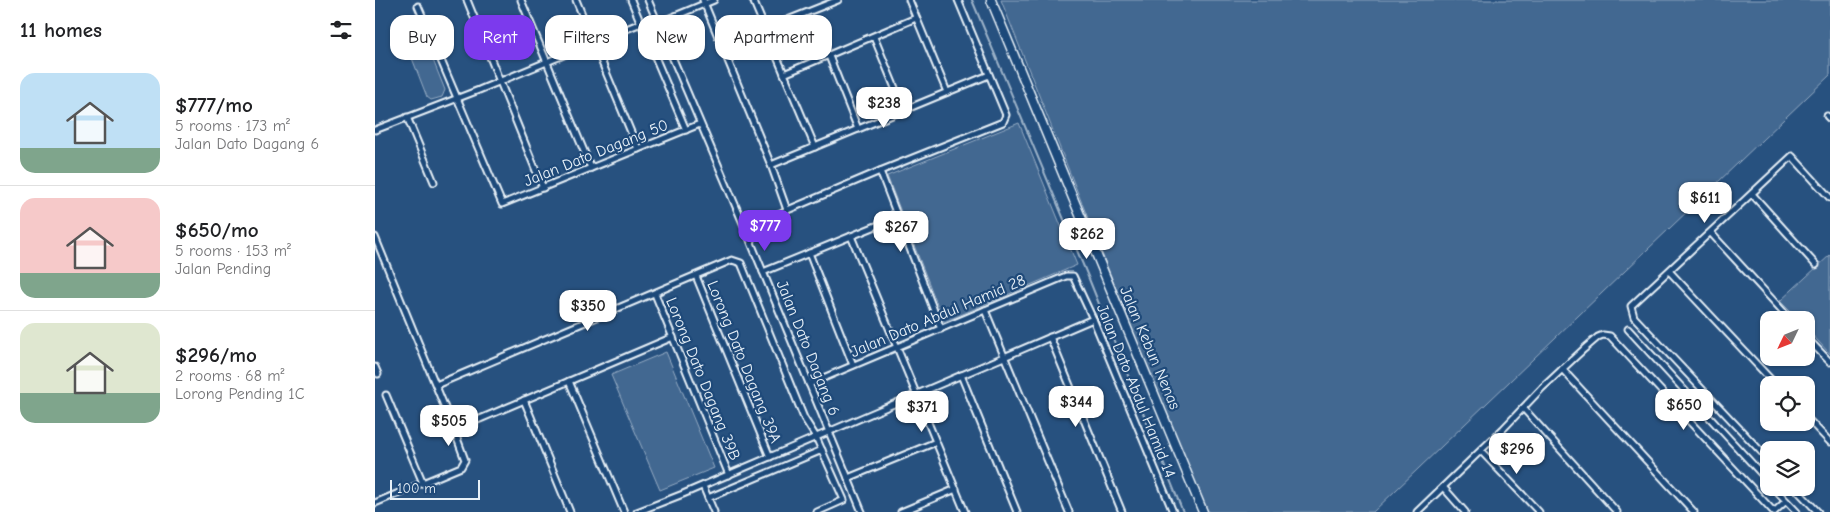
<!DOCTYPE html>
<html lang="en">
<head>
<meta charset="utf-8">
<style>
	:root { --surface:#fff; --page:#f6f6f6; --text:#202124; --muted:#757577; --line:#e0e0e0; --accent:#7c3aed }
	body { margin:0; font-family:"Comic Neue",sans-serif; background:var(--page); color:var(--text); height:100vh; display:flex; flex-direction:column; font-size:19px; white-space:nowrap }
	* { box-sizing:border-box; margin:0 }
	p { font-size:16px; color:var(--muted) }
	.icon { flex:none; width:28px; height:28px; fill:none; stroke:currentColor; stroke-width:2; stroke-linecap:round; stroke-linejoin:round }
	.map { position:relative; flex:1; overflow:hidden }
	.sheet { display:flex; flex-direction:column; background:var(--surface); width:375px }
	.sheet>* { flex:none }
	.banner { position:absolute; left:15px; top:15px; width:475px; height:45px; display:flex; gap:10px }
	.needle { width:32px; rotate:227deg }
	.controls { position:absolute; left:1385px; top:311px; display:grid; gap:10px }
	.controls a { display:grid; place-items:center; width:55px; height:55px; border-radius:10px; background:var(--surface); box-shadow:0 1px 4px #0004; font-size:25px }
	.scale { position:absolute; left:15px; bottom:12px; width:90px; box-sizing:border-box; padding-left:5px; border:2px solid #e8f1f8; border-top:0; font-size:14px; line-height:18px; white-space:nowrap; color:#e8f1f8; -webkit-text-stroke:4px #1f4a7a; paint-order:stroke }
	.price { position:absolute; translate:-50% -42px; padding:0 11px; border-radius:10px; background:#fff; color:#222; font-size:16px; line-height:32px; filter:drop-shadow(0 1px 2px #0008) }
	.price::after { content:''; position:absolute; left:50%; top:30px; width:15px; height:11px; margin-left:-8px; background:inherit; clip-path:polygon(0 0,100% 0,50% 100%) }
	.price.active { background:var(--accent); color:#fff }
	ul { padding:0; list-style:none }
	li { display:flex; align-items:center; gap:15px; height:125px; padding:0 20px }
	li+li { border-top:1px solid var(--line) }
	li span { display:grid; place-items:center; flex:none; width:140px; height:100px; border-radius:15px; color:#555 }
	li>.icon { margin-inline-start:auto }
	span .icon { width:60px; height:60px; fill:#fffc; stroke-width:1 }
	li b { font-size:21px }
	h2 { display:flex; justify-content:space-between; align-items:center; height:60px; padding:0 20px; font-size:21px }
	.tag { padding:0 18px; border-radius:15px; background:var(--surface); box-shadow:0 1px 4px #0004; font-size:18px; line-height:45px }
	.tag.active { background:var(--accent); color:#fff }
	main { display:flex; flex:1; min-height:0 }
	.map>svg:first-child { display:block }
	.green { fill:#436891; stroke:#96acc4 }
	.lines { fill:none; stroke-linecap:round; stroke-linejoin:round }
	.stream { stroke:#9db3c9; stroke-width:2 }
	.street-casing { stroke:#e8f1f8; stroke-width:9 }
	.secondary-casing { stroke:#e8f1f8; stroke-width:11 }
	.street { stroke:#1f4a7a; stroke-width:5 }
	.secondary { stroke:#1f4a7a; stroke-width:8 }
	.labels { text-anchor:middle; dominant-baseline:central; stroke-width:4.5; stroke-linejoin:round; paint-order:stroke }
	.street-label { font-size:16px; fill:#e8f1f8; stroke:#1f4a7a }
</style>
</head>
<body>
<main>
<section class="sheet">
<h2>11 homes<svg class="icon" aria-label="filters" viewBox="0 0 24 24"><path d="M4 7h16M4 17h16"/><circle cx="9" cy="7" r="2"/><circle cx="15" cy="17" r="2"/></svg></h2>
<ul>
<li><span style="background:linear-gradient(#bfe0f5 75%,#7fa58c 0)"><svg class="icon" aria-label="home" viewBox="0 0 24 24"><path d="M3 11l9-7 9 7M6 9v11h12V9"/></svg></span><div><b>$777/mo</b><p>5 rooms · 173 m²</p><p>Jalan Dato Dagang 6</p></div></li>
<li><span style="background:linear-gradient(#f6c9c9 75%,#7fa58c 0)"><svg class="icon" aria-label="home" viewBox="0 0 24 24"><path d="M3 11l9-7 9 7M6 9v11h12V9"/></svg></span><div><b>$650/mo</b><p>5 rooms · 153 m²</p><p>Jalan Pending</p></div></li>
<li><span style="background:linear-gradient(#dfe7d0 70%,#7fa58c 0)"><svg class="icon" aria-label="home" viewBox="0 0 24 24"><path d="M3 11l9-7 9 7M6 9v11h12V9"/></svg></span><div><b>$296/mo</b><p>2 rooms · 68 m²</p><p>Lorong Pending 1C</p></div></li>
</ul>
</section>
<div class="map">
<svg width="1455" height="512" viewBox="0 0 1455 512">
	<rect width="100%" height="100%" fill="#27517f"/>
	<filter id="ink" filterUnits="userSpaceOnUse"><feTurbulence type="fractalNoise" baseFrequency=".02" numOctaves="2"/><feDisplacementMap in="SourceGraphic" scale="10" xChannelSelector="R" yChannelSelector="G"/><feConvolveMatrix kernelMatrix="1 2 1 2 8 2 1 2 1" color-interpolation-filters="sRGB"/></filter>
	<g filter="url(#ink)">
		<g class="green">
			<path d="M 626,0 L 1455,0 L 1455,75 L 998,512 L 830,512 Z"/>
			<path d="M 42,20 L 70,90 L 67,97 L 56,100 L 52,97 L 25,27 Z"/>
			<path d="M 644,123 L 702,265 L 569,322 L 512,176 Z"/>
			<path d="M 1455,255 L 1455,354 L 1431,328 L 1431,320 L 1424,320 L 1405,301 Z"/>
			<path d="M 291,352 L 339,468 L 285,490 L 236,375 Z"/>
		</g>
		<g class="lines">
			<path class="stream" d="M 597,0 L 714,279 L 808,512"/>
			<g class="street-casing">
				<g id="street">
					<path d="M 92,0 L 168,188"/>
					<path d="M 146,0 L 216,168"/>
					<path d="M 201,0 L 263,149"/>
					<path d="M 256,0 L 311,130"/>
					<path d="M 273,0 L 370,228 L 487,512"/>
					<path d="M 328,0 L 396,165 L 412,210"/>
					<path d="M 378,0 L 440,147"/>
					<path d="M 534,0 L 572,92"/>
					<path d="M 43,6 L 127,204 L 325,124"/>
					<path d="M 283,23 L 339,0"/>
					<path d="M 390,29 L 463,0"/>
					<path d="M 499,37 L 529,110"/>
					<path d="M 454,56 L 483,129"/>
					<path d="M 409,74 L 541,18"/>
					<path d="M 1452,116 L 1455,119"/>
					<path d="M 32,117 L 59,182"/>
					<path d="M 0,130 L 104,90 L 266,23"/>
					<path d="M 396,165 L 614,75"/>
					<path d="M 505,171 L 566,329"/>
					<path d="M 1377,194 L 1441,265"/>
					<path d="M 370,228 L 505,171 L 628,122 L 631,115 L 583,0"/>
					<path d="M 1336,233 L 1416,320"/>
					<path d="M 476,236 L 590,512"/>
					<path d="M 0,237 L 79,430 L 90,460 L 86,467 L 0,503"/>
					<path d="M 434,253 L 478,365"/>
					<path d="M 388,272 L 523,217"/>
					<path d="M 1295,272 L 1401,385"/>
					<path d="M 321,276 L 395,457"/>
					<path d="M 280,294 L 354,475"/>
					<path d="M 610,310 L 694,512"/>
					<path d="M 1253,329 L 1394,482"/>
					<path d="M 675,337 L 747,512"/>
					<path d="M 1431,337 L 1455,362"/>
					<path d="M 0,367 L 3,374"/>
					<path d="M 1187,369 L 1319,512"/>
					<path d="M 586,375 L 642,512"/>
					<path d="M 194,381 L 249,512"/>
					<path d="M 434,384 L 691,276 L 698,276 L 718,319 L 798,512"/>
					<path d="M 61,385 L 357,260 L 366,263 L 429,418 L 441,437 L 469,500 L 442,512"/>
					<path d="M 11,395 L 48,483"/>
					<path d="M 149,400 L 195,512"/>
					<path d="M 1148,408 L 1242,512"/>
					<path d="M 1431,417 L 1455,442"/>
					<path d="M 79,430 L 298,337"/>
					<path d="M 1106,451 L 1164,512"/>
					<path d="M 1394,460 L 1259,317 L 1256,306 L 1417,156 L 1455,198"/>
					<path d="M 473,478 L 561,442"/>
					<path d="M 328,486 L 339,512"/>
					<path d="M 1068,487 L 1090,512"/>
					<path d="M 1399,488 L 1422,512"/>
					<path d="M 1420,488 L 1443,512"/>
					<path d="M 333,498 L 447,450"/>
					<path d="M 262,512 L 308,494 L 718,319"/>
					<path d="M 526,512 L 581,489"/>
					<path d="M 1042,512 L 1128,429 L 1167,388 L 1209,349 L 1223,337 L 1228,335 L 1235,336 L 1399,512"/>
					<path d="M 1399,512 L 1411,501"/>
				</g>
			</g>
			<g class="secondary-casing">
				<path id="secondary" d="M 616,0 L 828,512"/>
			</g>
			<use href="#street" class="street"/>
			<use href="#secondary" class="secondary"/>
		</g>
	</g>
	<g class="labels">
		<g class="street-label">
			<text transform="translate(221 153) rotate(-22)">Jalan Dato Dagang 50</text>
			<text transform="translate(563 316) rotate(-23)">Jalan Dato Abdul Hamid 28</text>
			<text transform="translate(433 348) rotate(68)">Jalan Dato Dagang 6</text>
			<text transform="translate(775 348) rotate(67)">Jalan Kebun Nenas</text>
			<text transform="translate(369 362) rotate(68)">Lorong Dato Dagang 39A</text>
			<text transform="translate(328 379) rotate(68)">Lorong Dato Dagang 39B</text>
			<text transform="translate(761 391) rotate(68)">Jalan Dato Abdul Hamid 14</text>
		</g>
	</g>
</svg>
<div class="controls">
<a><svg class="needle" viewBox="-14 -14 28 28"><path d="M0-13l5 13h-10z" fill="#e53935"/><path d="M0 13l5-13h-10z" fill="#757577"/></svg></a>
<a><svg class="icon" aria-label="locate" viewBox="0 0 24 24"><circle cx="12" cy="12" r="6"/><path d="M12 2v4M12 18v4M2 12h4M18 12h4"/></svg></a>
<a><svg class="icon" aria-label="layers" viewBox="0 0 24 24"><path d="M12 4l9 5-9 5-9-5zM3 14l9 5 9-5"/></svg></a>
</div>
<div class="scale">100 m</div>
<b class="price" style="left:509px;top:129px">$238</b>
<b class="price" style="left:1330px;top:224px">$611</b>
<b class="price active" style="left:390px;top:252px">$777</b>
<b class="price" style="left:526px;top:253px">$267</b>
<b class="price" style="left:712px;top:260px">$262</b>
<b class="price" style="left:213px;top:332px">$350</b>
<b class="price" style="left:701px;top:428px">$344</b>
<b class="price" style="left:1309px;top:431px">$650</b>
<b class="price" style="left:547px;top:433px">$371</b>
<b class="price" style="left:74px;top:447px">$505</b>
<b class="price" style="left:1142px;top:475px">$296</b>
<div class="banner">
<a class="tag">Buy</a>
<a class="tag active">Rent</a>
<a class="tag">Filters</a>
<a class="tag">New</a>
<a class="tag">Apartment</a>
</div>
</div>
</main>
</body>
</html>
